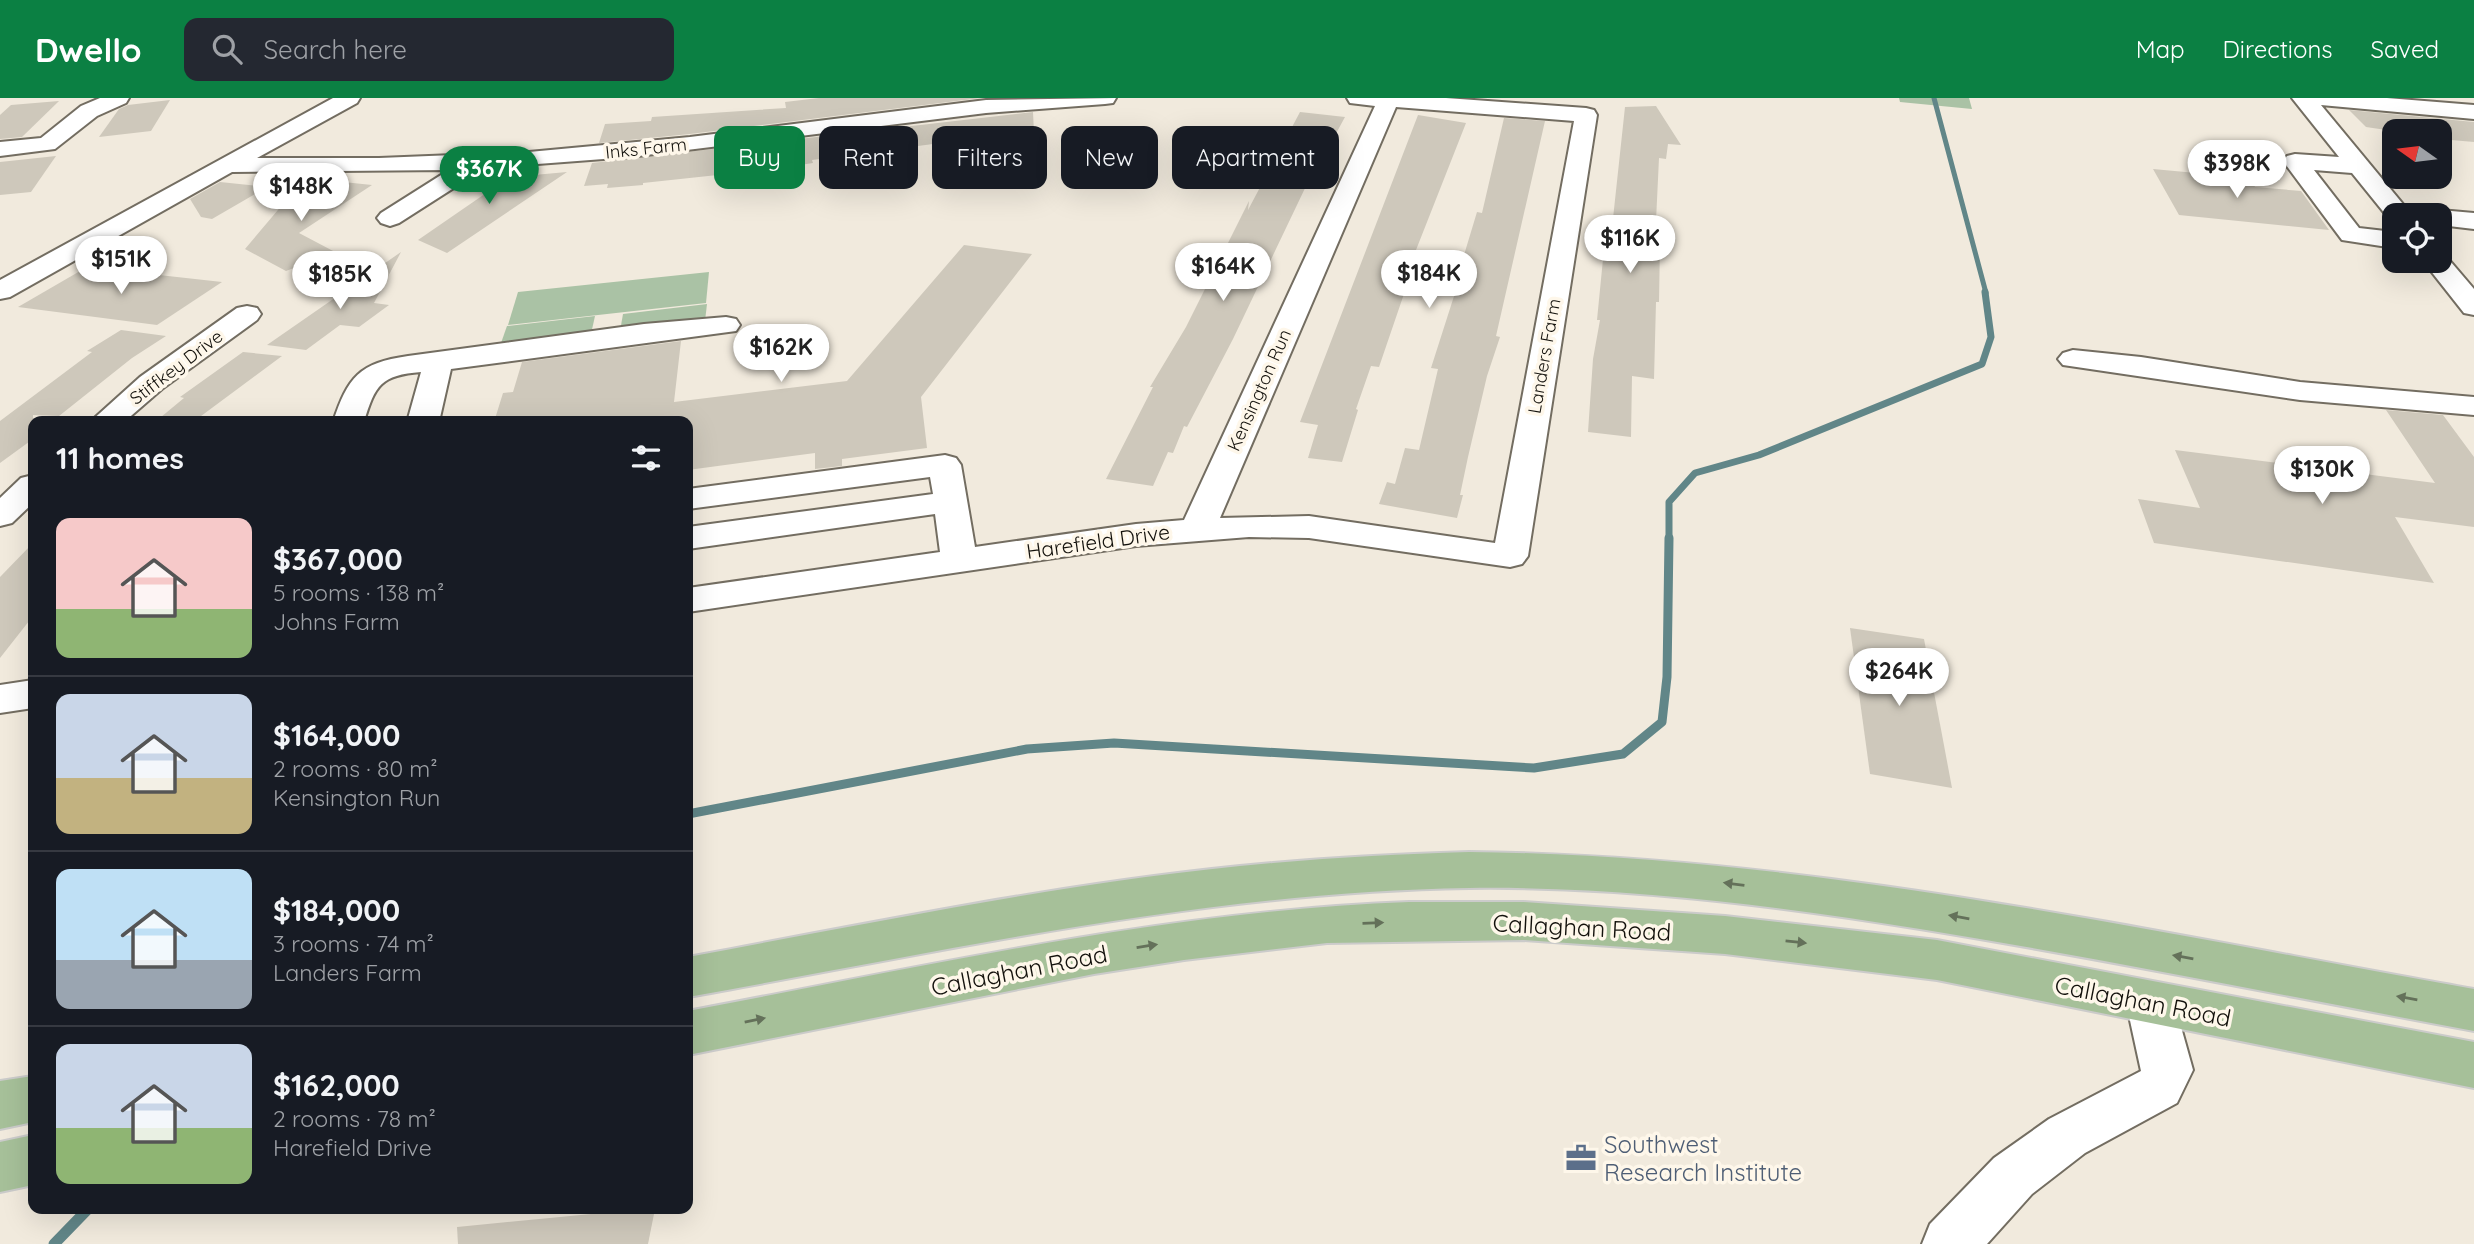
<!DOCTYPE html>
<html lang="en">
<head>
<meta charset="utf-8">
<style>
	:root { --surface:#171b24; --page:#242831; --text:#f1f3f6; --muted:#9ea1a6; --line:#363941; --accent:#0b8043 }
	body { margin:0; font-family:Quicksand,sans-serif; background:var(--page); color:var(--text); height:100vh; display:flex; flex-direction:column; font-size:26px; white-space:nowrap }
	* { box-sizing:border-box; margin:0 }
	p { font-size:23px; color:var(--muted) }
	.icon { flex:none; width:38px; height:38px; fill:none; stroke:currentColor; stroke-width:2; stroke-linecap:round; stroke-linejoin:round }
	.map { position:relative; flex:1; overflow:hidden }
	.details { position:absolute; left:28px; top:318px; width:665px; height:798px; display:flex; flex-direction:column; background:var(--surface); border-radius:14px; box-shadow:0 7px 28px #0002 }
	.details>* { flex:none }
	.top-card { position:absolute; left:714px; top:28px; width:665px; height:63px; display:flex; gap:14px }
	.needle { width:46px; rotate:284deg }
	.controls { position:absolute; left:2382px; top:21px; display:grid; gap:14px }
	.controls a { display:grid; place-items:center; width:70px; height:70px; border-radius:14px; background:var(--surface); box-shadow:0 7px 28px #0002; font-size:35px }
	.price { position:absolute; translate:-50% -60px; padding:0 16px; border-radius:24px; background:#fff; color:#222; font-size:23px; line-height:46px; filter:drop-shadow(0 2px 4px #0008) }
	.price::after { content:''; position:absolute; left:50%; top:42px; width:21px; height:16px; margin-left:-10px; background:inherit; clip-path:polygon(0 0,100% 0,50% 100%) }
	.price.current { background:var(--accent); color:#fff }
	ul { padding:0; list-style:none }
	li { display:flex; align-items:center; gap:21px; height:175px; padding:0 28px }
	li+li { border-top:2px solid var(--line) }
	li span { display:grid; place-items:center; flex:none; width:196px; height:140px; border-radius:14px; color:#555 }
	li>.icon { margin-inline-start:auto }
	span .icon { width:84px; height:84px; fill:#fffc; stroke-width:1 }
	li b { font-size:30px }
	h2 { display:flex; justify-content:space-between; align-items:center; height:84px; padding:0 28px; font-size:30px }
	.chip { padding:0 24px; border-radius:14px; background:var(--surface); box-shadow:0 7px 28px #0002; font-size:24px; line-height:63px }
	.chip.current { background:var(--accent); color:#fff }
	header { display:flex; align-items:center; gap:42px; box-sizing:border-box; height:98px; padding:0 35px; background:var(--accent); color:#fff }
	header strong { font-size:33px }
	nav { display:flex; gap:38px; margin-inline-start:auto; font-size:24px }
	.search { width:490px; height:63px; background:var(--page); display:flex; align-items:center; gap:18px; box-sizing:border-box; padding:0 24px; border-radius:14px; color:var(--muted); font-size:26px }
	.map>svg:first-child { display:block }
	.green { fill:#aac2a5 }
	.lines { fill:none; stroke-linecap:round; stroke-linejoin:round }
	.stream-far3 { stroke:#618688; stroke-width:5 }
	.stream-far2 { stroke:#618688; stroke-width:7 }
	.stream-far1 { stroke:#618688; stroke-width:9 }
	.stream { stroke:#618688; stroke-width:11 }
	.building { fill:#cec8bb }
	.minor-casing { stroke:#736d61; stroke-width:4 }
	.major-casing { stroke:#cbcbca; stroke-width:4 }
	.minor { fill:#fff; fill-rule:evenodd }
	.major { fill:#a6c099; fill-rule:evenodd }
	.oneway { fill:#64715a }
	.labels { text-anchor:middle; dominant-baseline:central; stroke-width:7; stroke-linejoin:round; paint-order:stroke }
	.far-street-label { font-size:18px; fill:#13110c; stroke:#fef7ea }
	.street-label { font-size:21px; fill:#13110c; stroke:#fef7ea }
	.near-street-label { font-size:24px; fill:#13110c; stroke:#fef7ea }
	.near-service-label { font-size:24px; fill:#4e5e75; stroke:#fef7ea; text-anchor:start }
</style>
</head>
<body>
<header>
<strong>Dwello</strong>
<div class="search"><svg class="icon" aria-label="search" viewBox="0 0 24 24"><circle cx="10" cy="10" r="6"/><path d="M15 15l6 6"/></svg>Search here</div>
<nav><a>Map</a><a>Directions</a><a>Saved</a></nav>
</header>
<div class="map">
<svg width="2474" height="1146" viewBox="0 0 2474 1146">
	<rect width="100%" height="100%" fill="#f1eadd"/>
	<g class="green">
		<path d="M 1899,0 L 1969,0 L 1972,11 L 1900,4 Z"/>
		<path d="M 709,174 L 706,205 L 508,227 L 518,194 Z"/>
		<path d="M 707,206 L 705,223 L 620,233 L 623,216 Z"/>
		<path d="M 595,218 L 591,236 L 501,245 L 507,228 Z"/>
	</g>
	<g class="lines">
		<path class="stream-far3" d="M 1934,0 L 1986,195"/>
		<path class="stream-far2" d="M 1669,442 L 1669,404 L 1695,375 L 1759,357 L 1982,266 L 1991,239 L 1985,194"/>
		<path class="stream-far1" d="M 688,716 L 1027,651 L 1114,645 L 1534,670 L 1623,656 L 1662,624 L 1667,579 L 1669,440"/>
		<path class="stream" d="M 54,1146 L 88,1111"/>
	</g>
	<g class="building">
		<path d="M 819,0 L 981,0 L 690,36 L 599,45 L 605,26 L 651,23 L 652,19 L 786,10 L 785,4 Z"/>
		<path d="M 170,2 L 151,33 L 99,39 L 119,11 L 128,7 Z"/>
		<path d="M 59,3 L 22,39 L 0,41 L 0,17 L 11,7 Z"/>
		<path d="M 1656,8 L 1681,47 L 1668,46 L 1666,61 L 1659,60 L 1655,144 L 1660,145 L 1659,204 L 1656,204 L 1654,281 L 1632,278 L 1631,339 L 1588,334 L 1593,261 L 1600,222 L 1597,222 L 1603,161 L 1605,161 L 1608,139 L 1611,139 L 1625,9 Z"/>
		<path d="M 2349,12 L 2474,24 L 2474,44 L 2440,41 L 2440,33 L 2393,33 L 2366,29 Z"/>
		<path d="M 1033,14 L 1034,35 L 990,38 L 991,46 L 933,50 L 933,46 L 812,62 L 813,65 L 774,71 L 643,85 L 643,87 L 607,90 L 608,86 L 584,88 L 592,65 Z"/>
		<path d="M 1300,14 L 1345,19 L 1321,63 L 1318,63 L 1233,241 L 1187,329 L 1184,328 L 1173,355 L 1168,354 L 1153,388 L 1106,381 L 1153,289 L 1150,289 L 1186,229 L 1249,103 L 1248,112 Z"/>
		<path d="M 1418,17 L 1466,25 L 1416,152 L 1464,157 L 1477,114 L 1482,115 L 1504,20 L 1545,23 L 1496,238 L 1500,239 L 1487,278 L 1468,359 L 1460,397 L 1463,397 L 1457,420 L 1379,406 L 1387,384 L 1395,386 L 1405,350 L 1419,352 L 1438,271 L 1431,270 L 1455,195 L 1406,190 L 1379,269 L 1371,268 L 1356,311 L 1358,312 L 1342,364 L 1308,360 L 1318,327 L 1300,324 Z"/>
		<path d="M 56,58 L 31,94 L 0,97 L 0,64 Z"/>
		<path d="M 538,69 L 534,77 L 567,74 L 447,155 L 418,142 L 492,91 L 477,89 L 503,71 Z"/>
		<path d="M 2153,71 L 2250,80 L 2255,89 L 2301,93 L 2329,132 L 2179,117 Z"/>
		<path d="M 305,80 L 372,87 L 299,135 L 335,154 L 286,173 L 245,151 Z"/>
		<path d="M 220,84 L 267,89 L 212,121 L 201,119 L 190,101 Z"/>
		<path d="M 964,147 L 1032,156 L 921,299 L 927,350 L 842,361 L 842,368 L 815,371 L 815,355 L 688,372 L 688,324 L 494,324 L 503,295 L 513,294 L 522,264 L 681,243 L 674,304 L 847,283 Z"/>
		<path d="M 401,154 L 374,205 L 389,207 L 359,229 L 340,227 L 306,252 L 267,247 Z"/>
		<path d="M 87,169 L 222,184 L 157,227 L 18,209 Z"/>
		<path d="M 121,232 L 166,238 L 132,260 L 59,318 L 33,317 L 33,341 L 0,365 L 0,323 L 92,254 L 87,253 Z"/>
		<path d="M 243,254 L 282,258 L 193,324 L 155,324 L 184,300 L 180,299 Z"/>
		<path d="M 2386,312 L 2443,317 L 2474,359 L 2474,429 L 2395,419 L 2434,485 L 2154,445 L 2138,401 L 2200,410 L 2175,352 L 2435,385 Z"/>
		<path d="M 33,445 L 33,518 L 0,560 L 0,479 Z"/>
		<path d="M 1850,530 L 1924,541 L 1952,690 L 1870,676 Z"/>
		<path d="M 643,1111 L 655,1111 L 648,1146 L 458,1146 L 457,1129 Z"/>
	</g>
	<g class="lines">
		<g class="minor-casing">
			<g id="minor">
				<path d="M 100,0 L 129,0 L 126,5 L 97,18 L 55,51 L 0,58 L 0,44 L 41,40 L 81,8 Z"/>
				<path d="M 333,0 L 360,0 L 357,5 L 257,60 L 379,60 L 529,54 L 690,39 L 986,2 L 1116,0 L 1113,5 L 1105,6 L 986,15 L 630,59 L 485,70 L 399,125 L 390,128 L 381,125 L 377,120 L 381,115 L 449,72 L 232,74 L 10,199 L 0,201 L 0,182 Z"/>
				<path d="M 1347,0 L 1446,0 L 1586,10 L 1594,12 L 1597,17 L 1528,458 L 1522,466 L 1510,469 L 1309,440 L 1249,439 L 1136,448 L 688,514 L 688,490 L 940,454 L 935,416 L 688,451 L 688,429 L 933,396 L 930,379 L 688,411 L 688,391 L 945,357 L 956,360 L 961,367 L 975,449 L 1136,426 L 1184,422 L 1375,8 L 1350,5 ZM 1396,9 L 1574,23 L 1495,445 L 1309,418 L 1220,420 Z"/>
				<path d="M 2292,0 L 2387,0 L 2474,7 L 2474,21 L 2321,7 L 2412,117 L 2394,117 L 2394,123 L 2390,122 L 2352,75 L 2314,72 L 2359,130 L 2394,134 L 2394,150 L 2342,142 L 2283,63 L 2287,58 L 2295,56 L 2339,59 Z"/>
				<path d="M 2440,112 L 2474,115 L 2474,131 L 2440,127 L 2440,117 L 2429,117 Z"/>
				<path d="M 2440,156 L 2445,157 L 2474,191 L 2474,217 L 2464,215 L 2423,163 L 2440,163 Z"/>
				<path d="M 247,208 L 257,210 L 261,216 L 257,222 L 162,291 L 124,324 L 90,324 L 140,279 L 237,210 Z"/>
				<path d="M 726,219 L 736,221 L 740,227 L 736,233 L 451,271 L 439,324 L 407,324 L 421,274 C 381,277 375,287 364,324 L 333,324 C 348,279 359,265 408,258 L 644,226 Z"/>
				<path d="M 2073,252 L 2141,259 L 2300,284 L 2474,299 L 2474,317 L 2300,302 L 2063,267 L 2058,261 L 2063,255 Z"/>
				<path d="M 33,377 L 33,405 L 12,425 L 0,428 L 0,400 L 21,380 Z"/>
				<path d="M 33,582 L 33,610 L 0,615 L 0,587 Z"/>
				<path d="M 2150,883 L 2167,889 L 2174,904 L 2193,972 L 2177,1005 L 2085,1055 L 2032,1096 L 1987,1146 L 1922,1146 L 1930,1126 L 1994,1060 L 2049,1021 L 2141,973 L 2126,904 L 2133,889 Z"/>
			</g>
		</g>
		<g class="major-casing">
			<g id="major">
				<path d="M 1469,754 C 1808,757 2141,832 2474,891 L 2474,933 C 2290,899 2106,861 1920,831 C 1771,807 1620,788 1469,790 C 1204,794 947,853 688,899 L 688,859 C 882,823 1077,782 1273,765 C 1339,759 1404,756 1469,754 Z"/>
				<path d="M 1409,804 L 1524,804 L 1725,818 L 1937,842 L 2474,944 L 2474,990 L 1937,882 L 1725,856 L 1524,842 L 1327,845 L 1184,862 L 1094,876 L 688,957 L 688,913 C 927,868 1166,813 1409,804 Z"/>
				<path d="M 33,978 L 33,1024 L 0,1031 L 0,983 Z"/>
				<path d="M 33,1037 L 33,1087 L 0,1094 L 0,1044 Z"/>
			</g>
		</g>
		<use href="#minor" class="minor"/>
		<use href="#major" class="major"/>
	</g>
	<defs><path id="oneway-solid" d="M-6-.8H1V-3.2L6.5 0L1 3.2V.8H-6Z" transform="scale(1.75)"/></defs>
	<g class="oneway">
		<use href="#oneway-solid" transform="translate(1734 786) rotate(-173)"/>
		<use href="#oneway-solid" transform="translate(1959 819) rotate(-170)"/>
		<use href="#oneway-solid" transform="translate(1373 825) rotate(-2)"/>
		<use href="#oneway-solid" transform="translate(1796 844) rotate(6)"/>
		<use href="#oneway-solid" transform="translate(1147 848) rotate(-9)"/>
		<use href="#oneway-solid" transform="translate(2183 859) rotate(-170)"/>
		<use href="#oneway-solid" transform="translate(2407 900) rotate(-170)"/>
		<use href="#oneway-solid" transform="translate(755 922) rotate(-11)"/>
	</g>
	<defs>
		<g id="office-bare" transform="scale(2.415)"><path d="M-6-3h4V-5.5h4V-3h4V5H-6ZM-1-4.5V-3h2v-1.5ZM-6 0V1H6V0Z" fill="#5c6f8a" stroke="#fef7ea" stroke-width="2.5" paint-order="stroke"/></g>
	</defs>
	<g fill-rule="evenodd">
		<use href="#office-bare" x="1581" y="1060"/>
	</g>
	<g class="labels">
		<g class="far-street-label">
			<text transform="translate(646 50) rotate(-6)">Inks Farm</text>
			<text transform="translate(1544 258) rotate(-80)">Landers Farm</text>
			<text transform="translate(176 269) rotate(-37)">Stiffkey Drive</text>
			<text transform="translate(1259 292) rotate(-66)">Kensington Run</text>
		</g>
		<g class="street-label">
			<text transform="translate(1098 443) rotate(-8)">Harefield Drive</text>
		</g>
		<g class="near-street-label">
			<text transform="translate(1582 829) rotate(3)">Callaghan Road</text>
			<text transform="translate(1019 872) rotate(-11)">Callaghan Road</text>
			<text transform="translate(2143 903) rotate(11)">Callaghan Road</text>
		</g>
		<g class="near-service-label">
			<text x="1604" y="1046">Southwest<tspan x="1604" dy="28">Research Institute</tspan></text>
		</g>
	</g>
</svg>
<div class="controls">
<a><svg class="needle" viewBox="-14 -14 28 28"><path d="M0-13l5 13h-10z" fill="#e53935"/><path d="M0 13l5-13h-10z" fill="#9ea1a6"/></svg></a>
<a><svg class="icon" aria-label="locate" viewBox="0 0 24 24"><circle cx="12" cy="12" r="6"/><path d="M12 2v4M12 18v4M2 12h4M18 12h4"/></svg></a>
</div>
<b class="price" style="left:2237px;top:102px">$398K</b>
<b class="price current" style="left:489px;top:108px">$367K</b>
<b class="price" style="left:301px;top:125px">$148K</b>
<b class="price" style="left:1630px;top:177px">$116K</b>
<b class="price" style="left:121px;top:198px">$151K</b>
<b class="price" style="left:1223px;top:205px">$164K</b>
<b class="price" style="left:1429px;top:212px">$184K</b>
<b class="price" style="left:340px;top:213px">$185K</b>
<b class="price" style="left:781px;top:286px">$162K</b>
<b class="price" style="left:2322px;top:408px">$130K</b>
<b class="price" style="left:1899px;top:610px">$264K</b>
<div class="top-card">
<a class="chip current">Buy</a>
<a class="chip">Rent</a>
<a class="chip">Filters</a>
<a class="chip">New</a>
<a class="chip">Apartment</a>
</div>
<section class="details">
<h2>11 homes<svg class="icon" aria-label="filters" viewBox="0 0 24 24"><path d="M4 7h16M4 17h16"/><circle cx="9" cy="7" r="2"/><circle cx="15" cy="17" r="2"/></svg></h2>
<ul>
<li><span style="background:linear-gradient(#f6c9c9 65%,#8fb573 0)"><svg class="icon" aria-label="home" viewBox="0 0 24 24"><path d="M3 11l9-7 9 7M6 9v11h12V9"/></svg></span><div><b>$367,000</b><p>5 rooms · 138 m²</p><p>Johns Farm</p></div></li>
<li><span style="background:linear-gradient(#c9d6e8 60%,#c2b280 0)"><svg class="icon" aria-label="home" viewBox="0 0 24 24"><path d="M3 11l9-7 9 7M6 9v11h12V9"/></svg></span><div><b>$164,000</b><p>2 rooms · 80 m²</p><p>Kensington Run</p></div></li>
<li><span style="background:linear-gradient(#bfe0f5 65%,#9aa5b1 0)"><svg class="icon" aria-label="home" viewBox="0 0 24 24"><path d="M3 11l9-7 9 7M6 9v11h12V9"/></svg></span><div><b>$184,000</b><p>3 rooms · 74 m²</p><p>Landers Farm</p></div></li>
<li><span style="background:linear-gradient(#c9d6e8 60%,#8fb573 0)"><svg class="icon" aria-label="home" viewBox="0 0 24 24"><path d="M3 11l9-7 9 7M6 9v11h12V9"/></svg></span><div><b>$162,000</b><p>2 rooms · 78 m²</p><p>Harefield Drive</p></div></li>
</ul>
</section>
</div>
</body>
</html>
